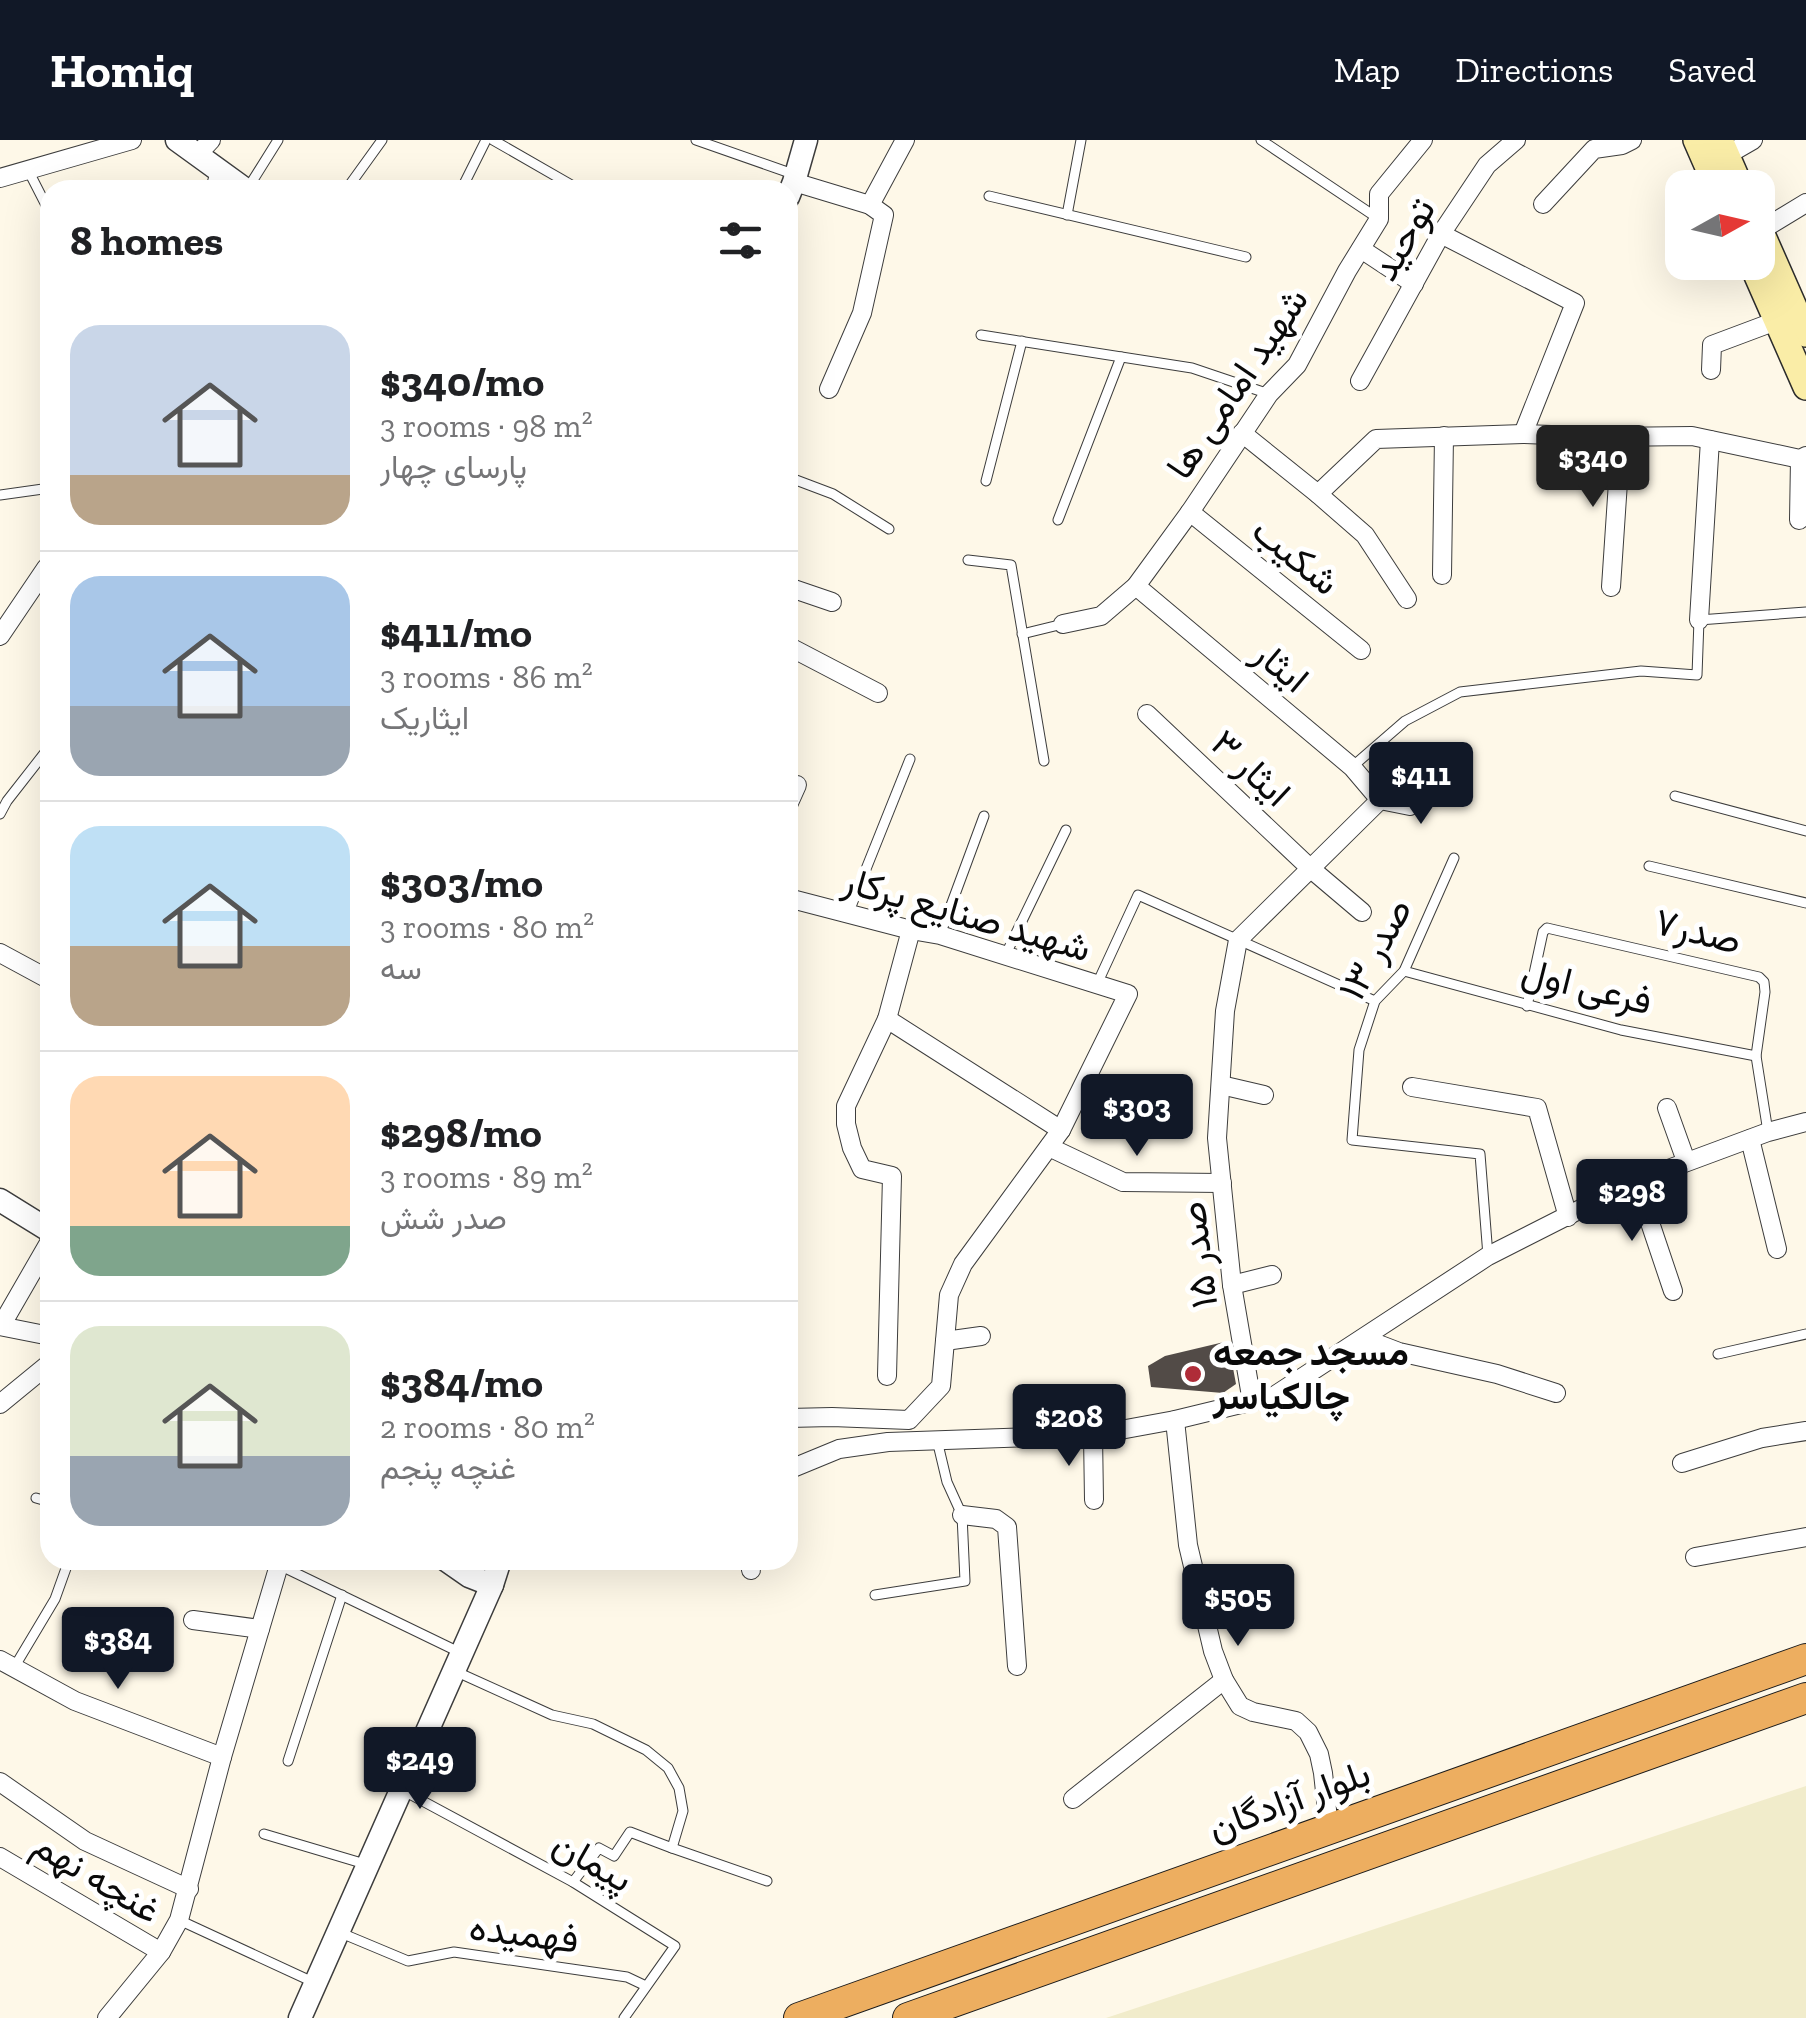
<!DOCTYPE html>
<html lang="en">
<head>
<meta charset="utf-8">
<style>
	:root { --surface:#fff; --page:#f6f6f6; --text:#202124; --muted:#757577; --line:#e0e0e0; --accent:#111827 }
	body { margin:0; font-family:"Zilla Slab",Vazirmatn,serif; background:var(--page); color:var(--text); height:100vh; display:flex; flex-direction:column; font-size:38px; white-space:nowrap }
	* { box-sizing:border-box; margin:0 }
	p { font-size:32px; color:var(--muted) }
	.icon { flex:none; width:55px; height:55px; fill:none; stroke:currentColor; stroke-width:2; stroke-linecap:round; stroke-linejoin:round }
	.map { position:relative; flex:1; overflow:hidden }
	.panel { position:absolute; left:40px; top:40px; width:758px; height:1390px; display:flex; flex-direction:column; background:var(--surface); border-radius:30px; box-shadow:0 10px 40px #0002 }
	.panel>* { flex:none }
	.needle { width:65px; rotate:82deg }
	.buttons { position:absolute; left:1665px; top:30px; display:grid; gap:20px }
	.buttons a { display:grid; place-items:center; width:110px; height:110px; border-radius:20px; background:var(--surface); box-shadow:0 10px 40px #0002; font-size:50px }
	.price { position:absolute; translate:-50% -85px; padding:0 22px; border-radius:10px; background:var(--accent); color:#fff; font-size:32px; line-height:65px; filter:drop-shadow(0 2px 5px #0008) }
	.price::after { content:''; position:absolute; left:50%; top:60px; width:30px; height:22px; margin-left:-15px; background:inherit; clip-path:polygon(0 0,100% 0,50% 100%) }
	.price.on { background:#222; color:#fff }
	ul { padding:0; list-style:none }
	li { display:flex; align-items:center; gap:30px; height:250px; padding:0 30px }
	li+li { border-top:2px solid var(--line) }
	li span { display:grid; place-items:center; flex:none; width:280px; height:200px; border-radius:30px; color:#555 }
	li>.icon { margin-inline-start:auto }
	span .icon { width:120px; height:120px; fill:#fffc; stroke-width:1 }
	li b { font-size:42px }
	h2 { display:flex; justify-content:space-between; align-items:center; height:120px; padding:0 30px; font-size:42px }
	header { display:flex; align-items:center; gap:60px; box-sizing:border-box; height:140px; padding:0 50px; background:var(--accent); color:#fff }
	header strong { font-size:48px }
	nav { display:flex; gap:55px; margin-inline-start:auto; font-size:35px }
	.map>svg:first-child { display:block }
	.farmland { fill:#f1eccb }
	.building { fill:#524b47 }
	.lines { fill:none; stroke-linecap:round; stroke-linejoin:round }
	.service-casing { stroke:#3d3d3d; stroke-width:11 }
	.minor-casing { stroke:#3d3d3d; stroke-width:20 }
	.tertiary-casing { stroke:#3d3d3d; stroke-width:25 }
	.secondary-casing { stroke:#2c2c2c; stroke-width:28 }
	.trunk-casing { stroke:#1b1b1b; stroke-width:32 }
	.service { stroke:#fff; stroke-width:9 }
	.minor { stroke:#fff; stroke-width:18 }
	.tertiary { stroke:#fff; stroke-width:22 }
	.secondary { stroke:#faeda7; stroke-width:25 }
	.trunk { stroke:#edae60; stroke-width:30 }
	.poi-dot { fill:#af2c38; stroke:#fff; stroke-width:4 }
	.labels { text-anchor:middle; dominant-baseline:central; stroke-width:10; stroke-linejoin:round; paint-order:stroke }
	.street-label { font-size:38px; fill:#0a0a0a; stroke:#fff }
	.poi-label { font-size:38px; font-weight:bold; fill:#0a0a0a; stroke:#fff; text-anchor:start }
</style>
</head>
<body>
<header>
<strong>Homiq</strong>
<nav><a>Map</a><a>Directions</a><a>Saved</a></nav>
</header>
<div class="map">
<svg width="1806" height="1878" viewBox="0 0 1806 1878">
	<rect width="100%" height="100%" fill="#fef8e8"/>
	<path class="farmland" d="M 1806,1646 L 1806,1878 L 1106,1878 Z"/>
	<path class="building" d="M 1224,1202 L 1233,1228 L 1236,1244 L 1223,1253 L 1151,1247 L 1148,1226 L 1165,1216 Z"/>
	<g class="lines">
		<g class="service-casing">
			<g id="service">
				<path d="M 493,0 L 580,50"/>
				<path d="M 696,0 L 793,34"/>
				<path d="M 1261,0 L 1379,79"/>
				<path d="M 28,30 L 50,73"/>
				<path d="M 248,48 L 278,0"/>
				<path d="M 210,50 L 215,33"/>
				<path d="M 346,50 L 382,0"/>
				<path d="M 461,50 L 486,0"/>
				<path d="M 989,56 L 1246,117"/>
				<path d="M 1067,75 L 1081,0"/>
				<path d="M 981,195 L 1192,228 L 1269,254"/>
				<path d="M 788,337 L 833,354 L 889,389"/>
				<path d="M 986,341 L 1022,201"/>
				<path d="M 0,355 L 50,348"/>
				<path d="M 1058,380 L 1121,217"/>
				<path d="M 968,420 L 1011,425 L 1044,621"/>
				<path d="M 1022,494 L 1063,484"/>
				<path d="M 1352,627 L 1405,581 L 1460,552 L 1641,531 L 1697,535 L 1699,480 L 1806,472"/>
				<path d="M 1675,656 L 1806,691"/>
				<path d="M 0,674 L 7,661 L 50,606"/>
				<path d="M 1454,718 L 1404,831 L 1375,861 L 1359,910 L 1352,1000 L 1480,1014 L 1488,1116"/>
				<path d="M 1649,726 L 1806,763"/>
				<path d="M 848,774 L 910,619"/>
				<path d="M 940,795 L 984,676"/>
				<path d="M 1005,816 L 1066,690"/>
				<path d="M 1404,831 L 1621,890 L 1756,916"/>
				<path d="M 41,835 L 50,818"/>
				<path d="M 1097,844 L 1138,755 L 1375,861"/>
				<path d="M 1527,866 L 1543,792 L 1547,788 L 1759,837 L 1764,842 L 1765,852 L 1756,916 L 1768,992"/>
				<path d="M 788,884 L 792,885"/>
				<path d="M 1718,1214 L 1806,1194"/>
				<path d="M 36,1358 L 50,1362"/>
				<path d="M 279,1425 L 461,1513"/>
				<path d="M 875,1455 L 965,1441 L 962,1375 L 947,1342 L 937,1300"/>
				<path d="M 15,1526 L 55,1459 L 69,1420"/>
				<path d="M 457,1532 L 552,1575 L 593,1584 L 646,1610 L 668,1628 L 679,1648 L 683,1671 L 672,1708 L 630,1692 L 614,1716 L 599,1708 L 573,1742"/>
				<path d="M 288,1621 L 342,1455"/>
				<path d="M 404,1651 L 573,1742 L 675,1806 L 624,1878"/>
				<path d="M 264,1694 L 365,1724"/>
				<path d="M 672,1708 L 767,1741"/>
				<path d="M 179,1780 L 313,1842"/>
				<path d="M 341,1793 L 408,1821 L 454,1812 L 627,1837 L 646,1846"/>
			</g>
		</g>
		<g class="minor-casing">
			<g id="minor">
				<path d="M 197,15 L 211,0"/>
				<path d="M 1727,15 L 1753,0"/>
				<path d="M 0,38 L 132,0"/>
				<path d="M 794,42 L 870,65 L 884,75 L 862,173 L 829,249"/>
				<path d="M 1543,64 L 1594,9 L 1622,5 L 1632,0"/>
				<path d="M 870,65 L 905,0"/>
				<path d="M 1760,91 L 1806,63"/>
				<path d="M 1441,94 L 1575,163 L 1523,294"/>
				<path d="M 1361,109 L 1414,144"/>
				<path d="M 1711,230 L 1712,205 L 1776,181"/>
				<path d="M 1360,241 L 1441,94 L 1487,25 L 1516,0"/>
				<path d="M 1242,293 L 1318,354 L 1376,299 L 1523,294 L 1606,297 L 1692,296 L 1800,319 L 1806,316"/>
				<path d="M 1318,354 L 1365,395 L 1407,459"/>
				<path d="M 1190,372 L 1361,510"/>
				<path d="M 1799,380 L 1800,319"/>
				<path d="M 1442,435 L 1444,296"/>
				<path d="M 1136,446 L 1352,627 L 1380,660"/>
				<path d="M 788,447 L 832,462"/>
				<path d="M 1611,447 L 1621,297"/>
				<path d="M 1699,480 L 1710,300"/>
				<path d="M 1063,484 L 1101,476 L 1136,446 L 1190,372 L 1269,254 L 1297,225 L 1347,131 L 1379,79 L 1379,54 L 1423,0"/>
				<path d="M 0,496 L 46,428 L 50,426"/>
				<path d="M 788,506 L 878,553"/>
				<path d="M 1147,574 L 1310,728 L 1362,772"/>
				<path d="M 1380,660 L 1410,666 L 1454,645"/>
				<path d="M 788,665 L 797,645"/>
				<path d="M 788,758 L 911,790 L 940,795 L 1128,854 L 1061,990 L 963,1124 L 949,1155 L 941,1246 L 909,1280 L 832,1277 L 788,1278"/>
				<path d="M 0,813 L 50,840"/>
				<path d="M 887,879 L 1061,990"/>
				<path d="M 1221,945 L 1264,955"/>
				<path d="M 1412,947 L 1537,968 L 1568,1077"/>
				<path d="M 1667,968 L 1686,1021"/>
				<path d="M 1750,999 L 1777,1109"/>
				<path d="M 1049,1007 L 1123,1042 L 1222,1043"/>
				<path d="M 1636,1041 L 1673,1151"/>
				<path d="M 1232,1145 L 1272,1135"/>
				<path d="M 0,1186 L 50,1196"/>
				<path d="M 1,1186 L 50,1101"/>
				<path d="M 1365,1199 L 1399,1212 L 1497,1234 L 1556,1253"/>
				<path d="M 945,1201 L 981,1196"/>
				<path d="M 887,1236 L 892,1036 L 862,1029 L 852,1008 L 846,984 L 846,966 L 887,879 L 911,790"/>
				<path d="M 1252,1262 L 1232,1145 L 1217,998 L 1225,871 L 1238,800 L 1380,660"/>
				<path d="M 0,1264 L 50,1223"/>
				<path d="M 1175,1280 L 1188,1405 L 1213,1511 L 1224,1540 L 1240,1566 L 1253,1572 L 1296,1581 L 1308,1592 L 1319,1614 L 1323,1633 L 1329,1688"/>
				<path d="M 1093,1295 L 1094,1360"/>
				<path d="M 1682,1323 L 1762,1298 L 1806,1291"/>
				<path d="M 788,1330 L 839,1309 L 888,1302 L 1093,1295 L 1175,1280 L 1274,1256 L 1488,1116 L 1636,1041 L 1768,992 L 1806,982"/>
				<path d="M 962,1375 L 996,1379 L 1007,1387 L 1017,1526"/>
				<path d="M 1695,1417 L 1806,1397"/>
				<path d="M 750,1420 L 751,1430"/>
				<path d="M 193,1480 L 260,1489"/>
				<path d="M 0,1520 L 75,1561 L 222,1617"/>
				<path d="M 0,1642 L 85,1701 L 189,1749"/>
				<path d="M 1073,1659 L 1224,1540"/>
				<path d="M 0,1717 L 161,1812"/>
				<path d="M 107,1878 L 161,1812 L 179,1780 L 222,1617 L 279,1425"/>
			</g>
		</g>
		<g class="tertiary-casing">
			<g id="tertiary">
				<path d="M 177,0 L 246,50"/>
				<path d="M 788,57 L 794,42 L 806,0"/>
				<path d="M 0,1060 L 50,1091"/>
				<path d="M 446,1420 L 469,1436 L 492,1445"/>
				<path d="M 300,1878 L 492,1445 L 500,1420"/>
			</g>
		</g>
		<g class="secondary-casing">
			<g id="secondary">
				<path d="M 1696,0 L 1717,48"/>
				<path d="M 1720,0 L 1741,48"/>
				<path d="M 1758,85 L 1806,194"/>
				<path d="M 1751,122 L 1806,247"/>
			</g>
		</g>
		<g class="trunk-casing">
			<g id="trunk">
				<path d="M 799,1878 L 1806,1519"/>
				<path d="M 908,1878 L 1806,1558"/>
			</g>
		</g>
		<use href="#service" class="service"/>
		<use href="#minor" class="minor"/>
		<use href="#tertiary" class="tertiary"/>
		<use href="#secondary" class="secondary"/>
		<use href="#trunk" class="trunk"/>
	</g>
	<circle class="poi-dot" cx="1193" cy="1234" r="10"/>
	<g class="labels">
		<g class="street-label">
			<text transform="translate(1403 99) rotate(-60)">توحید</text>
			<text transform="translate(1237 243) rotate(-56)">شهید امامی ها</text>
			<text transform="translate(1296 416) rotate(39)">شکیب</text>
			<text transform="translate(1281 526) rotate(40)">ایثار</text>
			<text transform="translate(1251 628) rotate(43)">ایثار ۳</text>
			<text transform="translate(967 774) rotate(16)">شهید صنایع پرکار</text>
			<text transform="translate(1698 791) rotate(14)">صدر۷</text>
			<text transform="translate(1375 809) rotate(-61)">صدر ۱۳</text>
			<text transform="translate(1587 846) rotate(14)">فرعی اول</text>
			<text transform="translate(1198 1115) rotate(-97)">صدر ۱۵</text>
			<text transform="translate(1289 1660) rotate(-20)">بلوار آزادگان</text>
			<text transform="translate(593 1721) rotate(30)">پیمان</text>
			<text transform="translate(97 1737) rotate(31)">غنچه نهم</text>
			<text transform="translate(524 1793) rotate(7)">فهمیده</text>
		</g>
		<g class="poi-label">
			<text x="1213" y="1212">مسجد جمعه<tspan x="1213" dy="44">چالکیاسر</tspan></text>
		</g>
	</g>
</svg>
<div class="buttons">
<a><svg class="needle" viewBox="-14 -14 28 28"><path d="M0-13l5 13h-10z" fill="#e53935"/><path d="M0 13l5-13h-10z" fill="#757577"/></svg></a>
</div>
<b class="price on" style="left:1593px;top:370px">$340</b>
<b class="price" style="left:1421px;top:687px">$411</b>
<b class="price" style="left:1137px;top:1019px">$303</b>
<b class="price" style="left:1632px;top:1104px">$298</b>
<b class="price" style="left:1069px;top:1329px">$208</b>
<b class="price" style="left:1238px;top:1509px">$505</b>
<b class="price" style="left:118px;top:1552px">$384</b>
<b class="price" style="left:420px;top:1672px">$249</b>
<section class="panel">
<h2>8 homes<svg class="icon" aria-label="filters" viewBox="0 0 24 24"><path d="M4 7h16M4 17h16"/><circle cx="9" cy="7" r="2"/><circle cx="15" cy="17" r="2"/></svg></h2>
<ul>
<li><span style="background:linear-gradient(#c9d6e8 75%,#b9a48a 0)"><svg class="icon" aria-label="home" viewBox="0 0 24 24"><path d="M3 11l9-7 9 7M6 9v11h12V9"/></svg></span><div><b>$340/mo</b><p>3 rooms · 98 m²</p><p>پارسای چهار</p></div></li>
<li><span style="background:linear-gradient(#a9c7e8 65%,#9aa5b1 0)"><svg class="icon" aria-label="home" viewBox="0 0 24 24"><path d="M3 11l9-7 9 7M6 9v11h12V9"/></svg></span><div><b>$411/mo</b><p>3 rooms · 86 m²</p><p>ایثاریک</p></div></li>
<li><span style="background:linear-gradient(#bfe0f5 60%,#b9a48a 0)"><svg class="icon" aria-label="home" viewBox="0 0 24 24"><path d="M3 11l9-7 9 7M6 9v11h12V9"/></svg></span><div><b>$303/mo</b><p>3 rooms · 80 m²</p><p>سه</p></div></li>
<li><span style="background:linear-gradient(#ffd9b3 75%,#7fa58c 0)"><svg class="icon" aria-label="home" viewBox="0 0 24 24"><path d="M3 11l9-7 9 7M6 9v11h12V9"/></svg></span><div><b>$298/mo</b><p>3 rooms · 89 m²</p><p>صدر شش</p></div></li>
<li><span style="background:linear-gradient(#dfe7d0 65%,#9aa5b1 0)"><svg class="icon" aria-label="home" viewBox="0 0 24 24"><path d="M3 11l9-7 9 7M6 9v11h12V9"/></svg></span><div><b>$384/mo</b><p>2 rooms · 80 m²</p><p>غنچه پنجم</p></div></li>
</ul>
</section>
</div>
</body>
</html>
